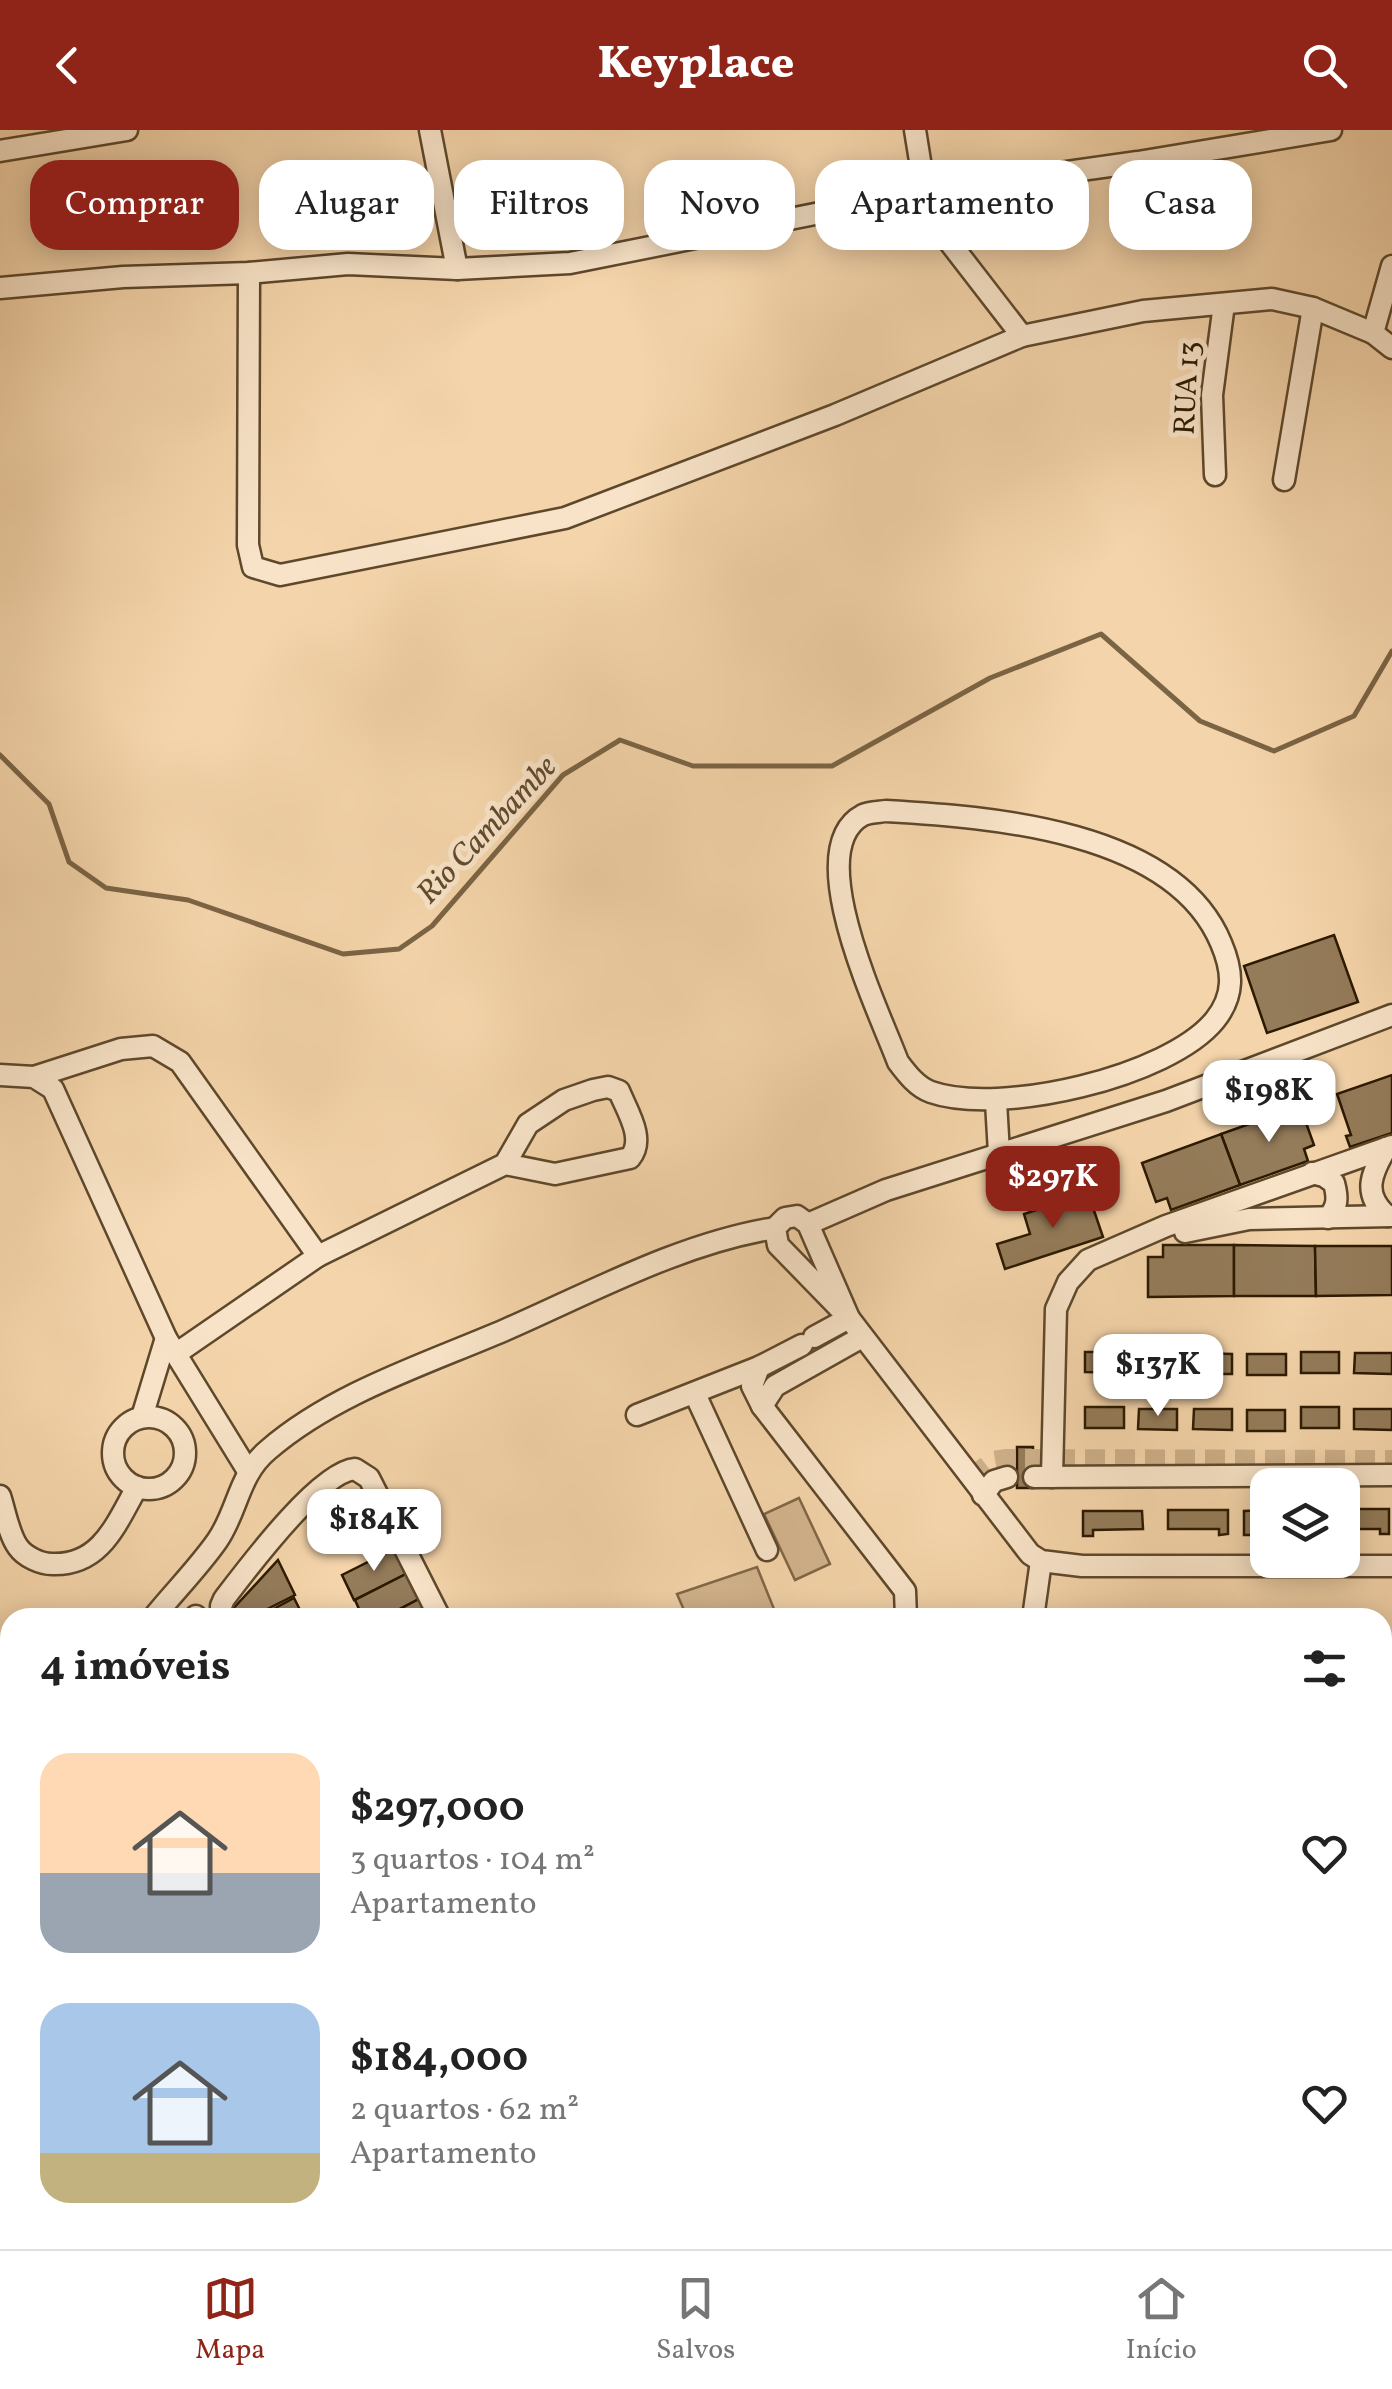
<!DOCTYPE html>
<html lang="pt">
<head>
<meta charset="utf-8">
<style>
	:root { --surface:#fff; --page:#f6f6f6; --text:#222; --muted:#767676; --line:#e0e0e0; --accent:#8f2418 }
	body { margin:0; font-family:Vollkorn,serif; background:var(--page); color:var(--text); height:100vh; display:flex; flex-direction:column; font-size:38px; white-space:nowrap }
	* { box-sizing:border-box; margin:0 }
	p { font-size:32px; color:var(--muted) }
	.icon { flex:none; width:55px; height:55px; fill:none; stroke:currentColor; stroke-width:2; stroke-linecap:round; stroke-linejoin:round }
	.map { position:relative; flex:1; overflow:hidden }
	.details { position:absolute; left:0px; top:1478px; width:1392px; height:642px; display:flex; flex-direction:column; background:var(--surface); border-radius:30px 30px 0 0; box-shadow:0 5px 25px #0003 }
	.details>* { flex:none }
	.top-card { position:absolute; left:30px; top:30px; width:1332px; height:90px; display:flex; gap:20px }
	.controls { position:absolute; left:1250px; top:1338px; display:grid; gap:20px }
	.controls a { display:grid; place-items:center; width:110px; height:110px; border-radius:20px; background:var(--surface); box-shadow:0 5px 25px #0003; font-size:50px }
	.price { position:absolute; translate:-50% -85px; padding:0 22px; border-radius:20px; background:#fff; color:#222; font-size:32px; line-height:65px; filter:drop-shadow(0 2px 5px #0008) }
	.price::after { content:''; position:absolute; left:50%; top:60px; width:30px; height:22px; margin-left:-15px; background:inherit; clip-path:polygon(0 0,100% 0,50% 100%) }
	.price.on { background:var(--accent); color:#fff }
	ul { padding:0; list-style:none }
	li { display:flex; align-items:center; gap:30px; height:250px; padding:0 40px }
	li span { display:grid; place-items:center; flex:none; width:280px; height:200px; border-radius:30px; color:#555 }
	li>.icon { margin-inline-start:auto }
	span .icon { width:120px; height:120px; fill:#fffc; stroke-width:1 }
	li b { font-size:42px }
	h2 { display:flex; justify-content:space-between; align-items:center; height:120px; padding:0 40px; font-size:42px }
	.chip { padding:0 35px; border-radius:30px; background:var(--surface); box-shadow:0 5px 25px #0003; font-size:35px; line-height:90px }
	.chip.on { background:var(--accent); color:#fff }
	header { display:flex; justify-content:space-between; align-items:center; height:130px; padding:0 40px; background:var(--accent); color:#fff; font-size:45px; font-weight:800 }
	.tab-bar { display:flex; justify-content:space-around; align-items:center; height:140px; border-top:2px solid var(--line); background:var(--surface); font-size:28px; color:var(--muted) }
	.tab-bar a { display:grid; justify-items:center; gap:5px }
	.tab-bar .on { color:var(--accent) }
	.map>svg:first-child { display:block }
	.green { fill:#d2b48d; stroke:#7f6747; stroke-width:2.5 }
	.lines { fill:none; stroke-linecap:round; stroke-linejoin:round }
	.stream { stroke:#7b6444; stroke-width:5 }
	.building { fill:#947b59; stroke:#2c1a01; stroke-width:2.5 }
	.minor-tunnel { stroke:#ccaf88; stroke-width:20; stroke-dasharray:20 10; stroke-linecap:butt }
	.minor-casing { stroke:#5e482b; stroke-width:25 }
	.minor { stroke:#f8e3c8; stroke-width:20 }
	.labels { text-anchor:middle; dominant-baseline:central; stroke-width:10; stroke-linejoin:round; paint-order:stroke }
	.street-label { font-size:30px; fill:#2c1a01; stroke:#f8e3c8 }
	.water-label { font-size:32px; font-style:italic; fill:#614b2e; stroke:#f8e3c8 }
</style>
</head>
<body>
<header><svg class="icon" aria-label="back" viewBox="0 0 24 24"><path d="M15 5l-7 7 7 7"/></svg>Keyplace<svg class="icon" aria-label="search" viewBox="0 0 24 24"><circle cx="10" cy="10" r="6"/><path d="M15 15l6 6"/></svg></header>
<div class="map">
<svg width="1392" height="2119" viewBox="0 0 1392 2119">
	<rect width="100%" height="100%" fill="#f4d4aa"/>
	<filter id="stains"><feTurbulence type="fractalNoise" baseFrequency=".002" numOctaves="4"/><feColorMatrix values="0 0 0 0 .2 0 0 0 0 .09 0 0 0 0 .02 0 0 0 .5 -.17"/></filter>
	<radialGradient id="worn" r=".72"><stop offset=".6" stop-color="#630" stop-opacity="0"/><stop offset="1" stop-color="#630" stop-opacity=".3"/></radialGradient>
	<g class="green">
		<path d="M 799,1368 L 830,1434 L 795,1450 L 764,1384 Z"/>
		<path d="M 757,1437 L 776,1484 L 767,1488 L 687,1487 L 677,1464 Z"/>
	</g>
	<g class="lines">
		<path class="stream" d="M 0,625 L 49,674 L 69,732 L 106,758 L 188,770 L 343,824 L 399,819 L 432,796 L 563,645 L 620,610 L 693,636 L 832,636 L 990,548 L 1101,504 L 1200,591 L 1274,621 L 1354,586 L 1392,521"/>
	</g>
	<g class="building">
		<path d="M 1334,805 L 1358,872 L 1267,903 L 1244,836 Z"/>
		<path d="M 1392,945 L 1392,1003 L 1350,1017 L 1346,1006 L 1351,1005 L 1337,964 Z"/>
		<path d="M 1300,976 L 1314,1015 L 1304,1019 L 1308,1031 L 1240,1055 L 1221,1004 Z"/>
		<path d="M 1221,1004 L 1240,1055 L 1171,1080 L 1167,1068 L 1156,1072 L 1142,1033 Z"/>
		<path d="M 1088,1063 L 1103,1107 L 1005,1139 L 997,1114 L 1030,1104 L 1024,1084 Z"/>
		<path d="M 1163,1115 L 1234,1115 L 1234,1166 L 1148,1167 L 1148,1127 L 1163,1127 Z"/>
		<path d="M 1234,1115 L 1315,1116 L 1316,1166 L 1234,1166 Z"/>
		<path d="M 1315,1116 L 1392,1116 L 1392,1165 L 1316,1166 Z"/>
		<path d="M 1085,1222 L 1124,1222 L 1124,1243 L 1085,1242 Z"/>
		<rect x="1301" y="1222" width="38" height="21"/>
		<rect x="1139" y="1223" width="38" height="20"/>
		<path d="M 1194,1223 L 1232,1224 L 1232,1244 L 1194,1244 Z"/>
		<path d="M 1355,1223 L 1392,1223 L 1392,1244 L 1354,1243 Z"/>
		<rect x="1247" y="1224" width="39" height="21"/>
		<rect x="1085" y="1277" width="39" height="21"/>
		<rect x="1301" y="1277" width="38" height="21"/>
		<path d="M 1139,1279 L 1177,1279 L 1177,1300 L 1138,1299 Z"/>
		<path d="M 1194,1279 L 1232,1279 L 1232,1300 L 1193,1299 Z"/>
		<path d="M 1354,1279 L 1392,1279 L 1392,1300 L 1354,1299 Z"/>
		<rect x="1247" y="1280" width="38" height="21"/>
		<path d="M 1017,1317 L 1033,1317 L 1033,1333 L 1039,1333 L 1039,1343 L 1034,1343 L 1033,1358 L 1017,1358 Z"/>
		<path d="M 1342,1379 L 1389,1379 L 1389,1404 L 1380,1404 L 1380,1399 L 1342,1399 Z"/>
		<path d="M 1168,1380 L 1228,1380 L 1228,1404 L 1219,1405 L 1219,1399 L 1168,1399 Z"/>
		<path d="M 1268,1380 L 1268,1399 L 1254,1400 L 1254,1405 L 1244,1405 L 1244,1381 Z"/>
		<path d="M 1083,1381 L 1142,1381 L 1143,1399 L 1093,1400 L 1093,1406 L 1083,1406 Z"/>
		<path d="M 394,1419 L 406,1444 L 354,1470 L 342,1445 Z"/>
		<path d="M 278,1430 L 295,1465 L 250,1488 L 234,1488 L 231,1481 Z"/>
		<path d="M 406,1444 L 419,1469 L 382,1488 L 363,1488 L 355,1470 Z"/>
		<path d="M 294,1468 L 304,1488 L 257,1488 Z"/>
		<path d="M 419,1469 L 428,1488 L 383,1488 Z"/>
	</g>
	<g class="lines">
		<path class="minor-tunnel" d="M 971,1348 L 993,1331 L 1005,1329 L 1392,1330"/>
		<g class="minor-casing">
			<g id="minor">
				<path d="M 430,0 L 457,139"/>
				<path d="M 915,0 L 925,62 L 937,96 L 1022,206"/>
				<path d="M 0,21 L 127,0"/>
				<path d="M 249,143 L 248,415 L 253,437 L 280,445 L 565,388 L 835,285 L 1022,206 L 1143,181 L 1272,169 L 1313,178 L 1373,203 L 1392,218"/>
				<path d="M 0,158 L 123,147 L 249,143 L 348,134 L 457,139 L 570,133 L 925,62 L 1138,32 L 1331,0"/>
				<path d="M 1373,203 L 1392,136"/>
				<path d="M 1215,345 L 1212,265 L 1224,174"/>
				<path d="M 1284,350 L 1313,178"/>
				<path d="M 886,681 C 991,687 1174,700 1221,813 C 1233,841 1235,865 1215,890 C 1169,947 999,986 931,962 C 917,957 907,944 898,932 C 880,883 799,719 863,685 C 869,682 879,682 886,681 Z"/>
				<path d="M 0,945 L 34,947 L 53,959 L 166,1208 L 248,1341"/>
				<path d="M 34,947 L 121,919 L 153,916 L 180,932 L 318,1126"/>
				<path d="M 996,972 L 999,1023"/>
				<path d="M 1386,1018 C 1371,1044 1362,1064 1387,1086"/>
				<path d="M 1312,1043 L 1324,1046 L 1334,1053 C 1338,1068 1338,1076 1328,1088"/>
				<path d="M 808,1094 L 886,1060 L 1166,971 L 1392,885"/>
				<path d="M 1185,1102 L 1249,1089 L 1392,1086"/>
				<path d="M 849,1188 L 808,1094 L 797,1086 L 785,1088 L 775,1098 L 778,1115 L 849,1188 L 1030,1424 L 1041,1431 L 1082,1436 L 1392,1436"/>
				<path d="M 814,1207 L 849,1188"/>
				<path d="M 177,1223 L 318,1126 L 505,1034 L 528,994 L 564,970 L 593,960 L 608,957 L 619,961 C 627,981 646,1009 630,1028 L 555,1044 L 505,1034"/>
				<path d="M 759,1237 L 752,1256 L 762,1276 L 905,1461 L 906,1488"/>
				<path d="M 695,1264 L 767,1420"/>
				<path d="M 762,1276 L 775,1256 L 862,1207"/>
				<path d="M 637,1285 L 759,1237 L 802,1215"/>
				<path d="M 142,1287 L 166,1208"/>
				<circle cx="149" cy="1323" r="36"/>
				<path d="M 1034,1347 L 1392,1345"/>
				<path d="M 1052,1347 L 1056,1179 L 1068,1152 L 1088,1130 L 1166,1096 L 1392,1016"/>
				<path d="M 983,1365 L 994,1351 L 1007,1347"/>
				<path d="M 0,1366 C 5,1381 9,1405 18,1417 C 25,1427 41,1434 52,1434 C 101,1436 116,1394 137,1357"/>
				<path d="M 196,1486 L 197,1488"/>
				<path d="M 153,1488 C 174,1462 198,1438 217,1411 C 238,1381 238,1345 268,1320 C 334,1263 426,1234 505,1200 C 592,1162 681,1113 775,1098"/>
				<path d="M 221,1488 L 221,1476 L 224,1469 C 247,1439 319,1342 355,1339 L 369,1348 L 440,1488"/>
				<path d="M 1033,1488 L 1041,1431"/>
				<path d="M 0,1664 L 10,1654"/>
				<path d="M 771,2110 L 777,2119"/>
				<path d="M 1074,2110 L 1142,2119"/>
				<path d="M 1368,2110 L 1376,2119"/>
				<path d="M 419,2119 L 430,2110"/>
				<path d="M 830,2119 L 842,2110"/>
				<path d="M 910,2119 L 922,2110"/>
				<path d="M 949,2119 L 950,2110"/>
				<path d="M 1174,2119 L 1186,2110"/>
			</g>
		</g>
		<use href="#minor" class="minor"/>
	</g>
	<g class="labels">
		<g class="street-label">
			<text transform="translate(1188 258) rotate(-87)">RUA 13</text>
		</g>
		<g class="water-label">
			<text transform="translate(488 701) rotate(-47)">Rio Cambambe</text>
		</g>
	</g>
	<rect width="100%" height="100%" filter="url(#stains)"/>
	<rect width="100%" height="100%" fill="url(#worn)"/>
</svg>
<div class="controls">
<a><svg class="icon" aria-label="layers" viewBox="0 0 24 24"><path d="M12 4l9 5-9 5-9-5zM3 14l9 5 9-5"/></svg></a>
</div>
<b class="price" style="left:1269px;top:1015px">$198K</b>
<b class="price on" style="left:1053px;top:1101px">$297K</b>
<b class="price" style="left:1158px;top:1289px">$137K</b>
<b class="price" style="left:374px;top:1444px">$184K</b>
<div class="top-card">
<a class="chip on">Comprar</a>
<a class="chip">Alugar</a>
<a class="chip">Filtros</a>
<a class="chip">Novo</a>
<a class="chip">Apartamento</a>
<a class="chip">Casa</a>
</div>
<section class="details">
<h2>4 imóveis<svg class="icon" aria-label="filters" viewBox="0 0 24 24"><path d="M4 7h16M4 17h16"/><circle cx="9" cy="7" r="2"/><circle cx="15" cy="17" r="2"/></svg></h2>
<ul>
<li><span style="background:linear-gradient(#ffd9b3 60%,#9aa5b1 0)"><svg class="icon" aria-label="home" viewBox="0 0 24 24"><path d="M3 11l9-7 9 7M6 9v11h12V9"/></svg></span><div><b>$297,000</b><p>3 quartos · 104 m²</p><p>Apartamento</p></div><svg class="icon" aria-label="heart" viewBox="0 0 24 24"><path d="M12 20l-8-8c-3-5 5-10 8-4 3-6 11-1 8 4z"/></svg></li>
<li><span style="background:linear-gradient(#a9c7e8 75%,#c2b280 0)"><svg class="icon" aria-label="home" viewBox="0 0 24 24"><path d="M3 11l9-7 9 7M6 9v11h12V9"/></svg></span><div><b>$184,000</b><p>2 quartos · 62 m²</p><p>Apartamento</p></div><svg class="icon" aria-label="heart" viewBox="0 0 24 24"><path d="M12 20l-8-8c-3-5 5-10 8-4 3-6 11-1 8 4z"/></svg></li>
</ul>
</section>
</div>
<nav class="tab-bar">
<a class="on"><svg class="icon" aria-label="map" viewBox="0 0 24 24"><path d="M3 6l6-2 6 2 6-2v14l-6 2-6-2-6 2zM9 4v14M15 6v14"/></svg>Mapa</a>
<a><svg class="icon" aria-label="saved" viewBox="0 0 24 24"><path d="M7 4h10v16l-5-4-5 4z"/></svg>Salvos</a>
<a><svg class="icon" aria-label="home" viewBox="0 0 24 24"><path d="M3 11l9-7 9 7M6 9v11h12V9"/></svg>Início</a>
</nav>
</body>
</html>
